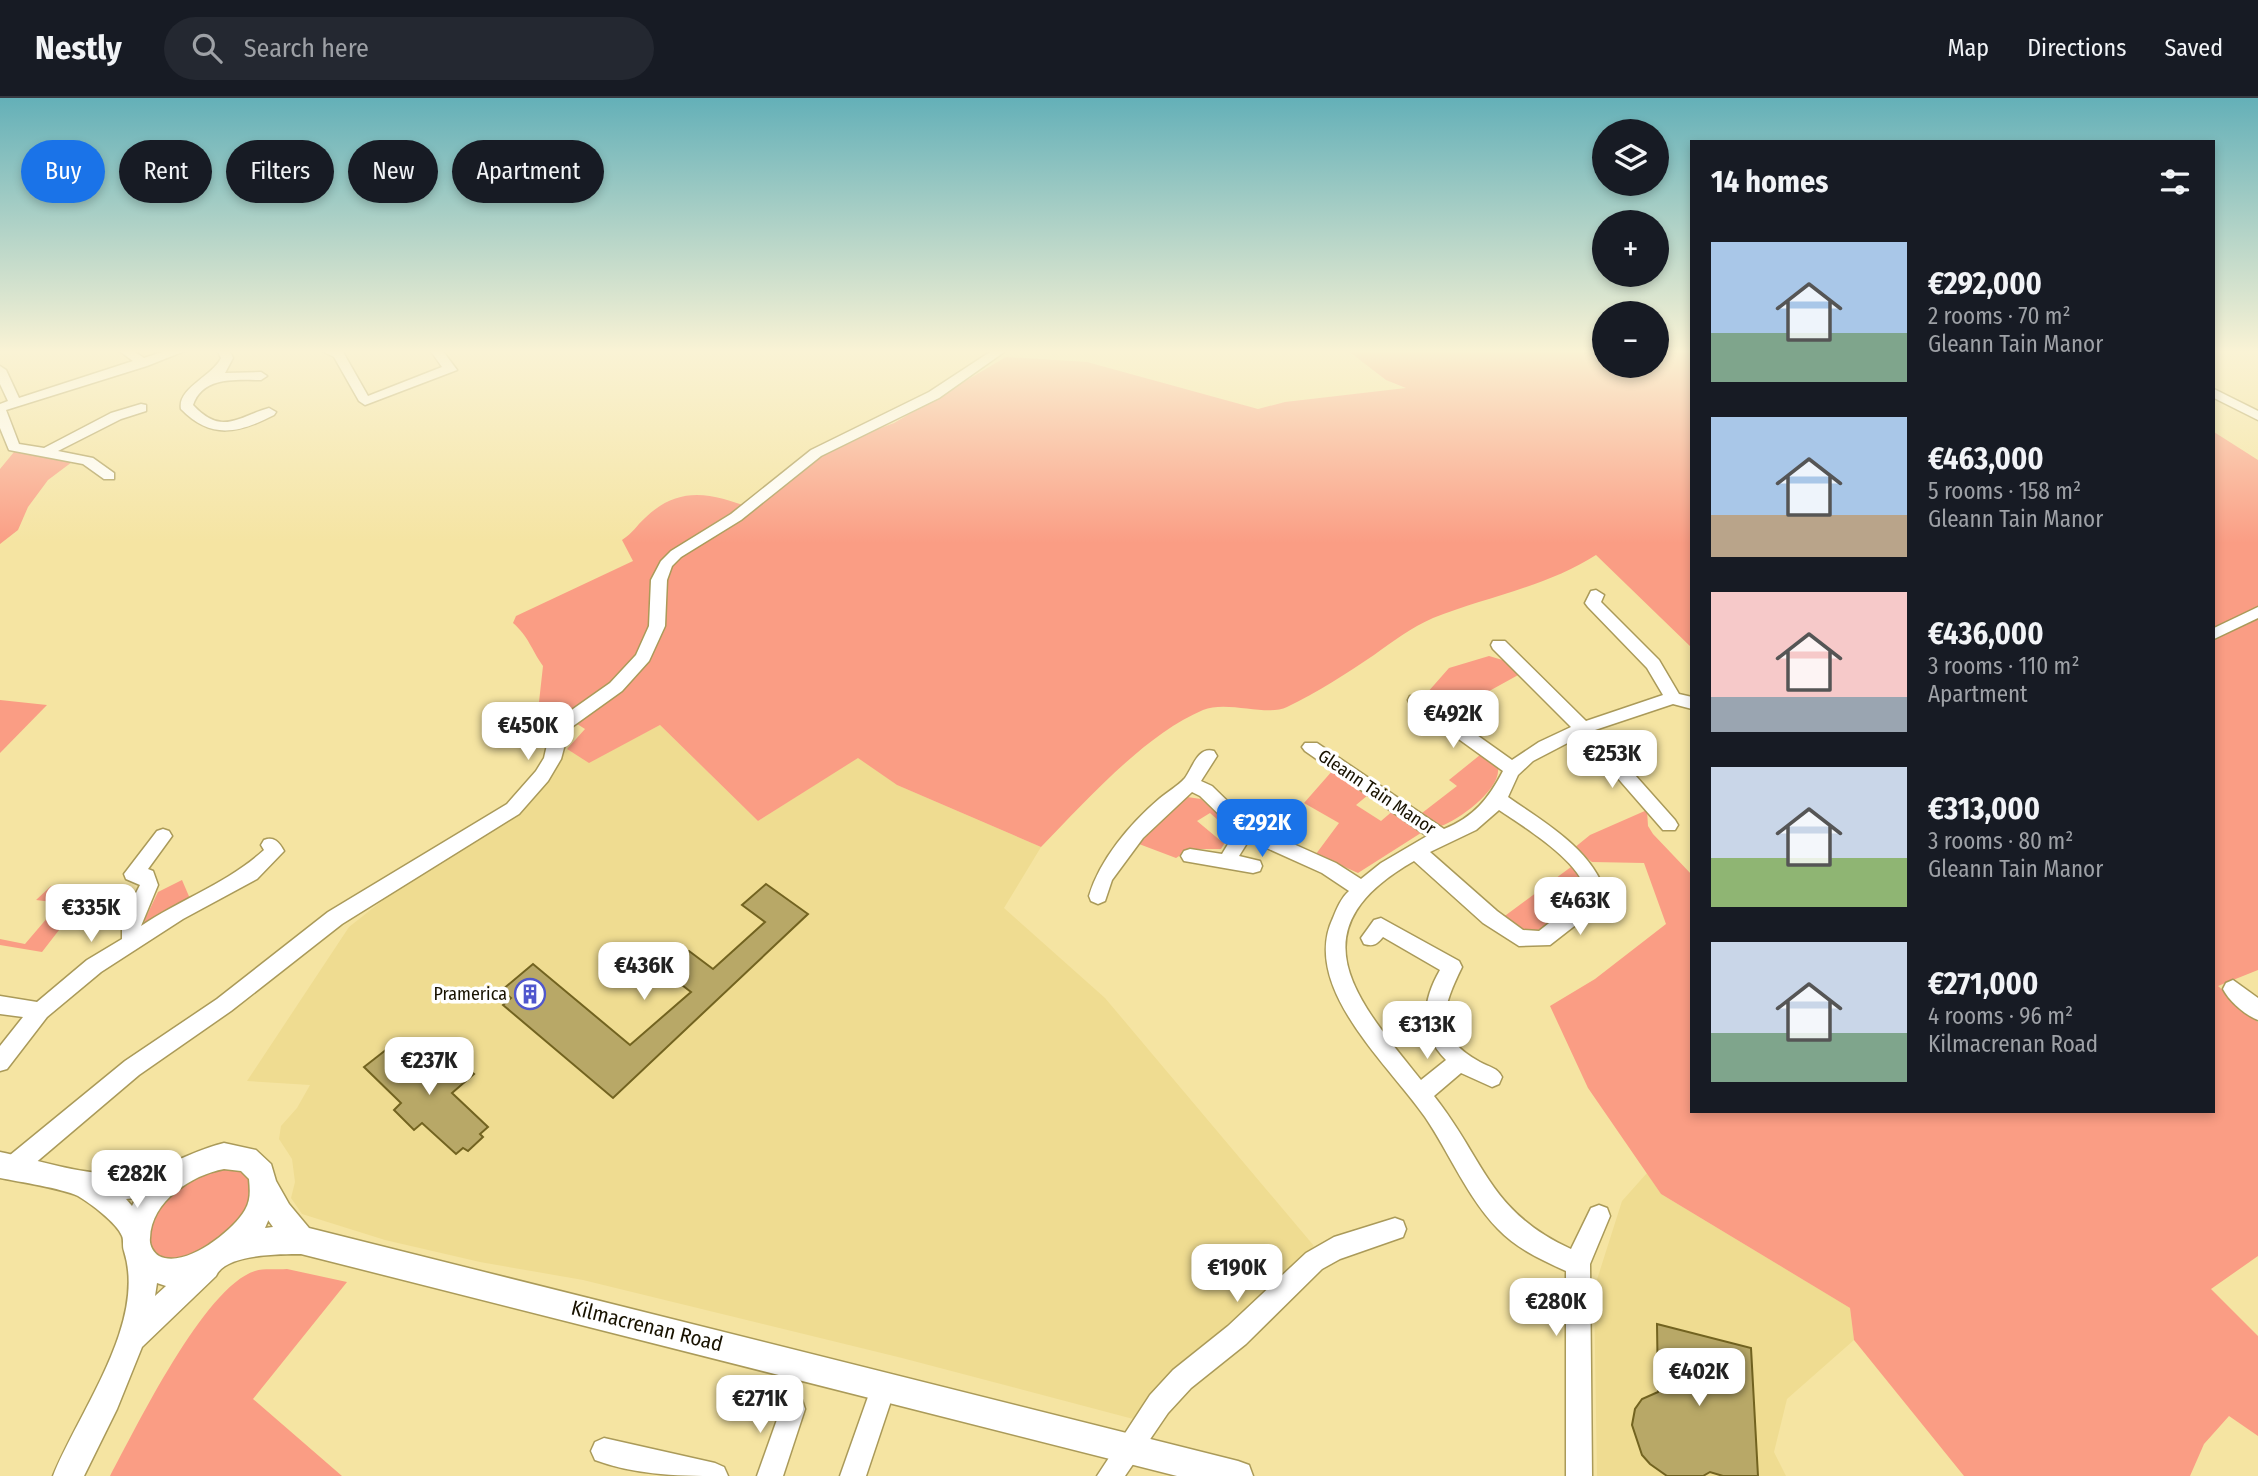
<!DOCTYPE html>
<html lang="en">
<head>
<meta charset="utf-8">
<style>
	:root { --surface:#171b24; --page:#242831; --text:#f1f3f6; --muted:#9ea1a6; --line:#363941; --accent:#1a73e8 }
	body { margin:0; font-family:"Fira Sans Condensed",sans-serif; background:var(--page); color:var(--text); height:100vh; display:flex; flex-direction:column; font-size:26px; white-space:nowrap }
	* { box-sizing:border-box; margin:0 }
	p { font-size:23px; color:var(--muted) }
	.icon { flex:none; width:38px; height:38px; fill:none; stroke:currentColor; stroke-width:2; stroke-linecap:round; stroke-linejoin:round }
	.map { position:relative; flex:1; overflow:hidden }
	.sheet { position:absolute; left:1690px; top:42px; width:525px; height:973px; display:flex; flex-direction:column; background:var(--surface); border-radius:0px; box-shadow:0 4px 10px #0003 }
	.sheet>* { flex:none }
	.guide { position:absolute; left:21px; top:42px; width:665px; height:63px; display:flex; gap:14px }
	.controls { position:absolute; left:1592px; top:21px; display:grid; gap:14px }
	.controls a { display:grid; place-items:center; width:77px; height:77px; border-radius:50%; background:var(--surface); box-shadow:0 4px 10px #0003; font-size:35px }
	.price { position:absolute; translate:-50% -60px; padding:0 16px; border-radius:14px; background:#fff; color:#222; font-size:23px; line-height:46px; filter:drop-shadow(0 2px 4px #0008) }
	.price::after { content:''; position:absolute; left:50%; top:42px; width:21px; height:16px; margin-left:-10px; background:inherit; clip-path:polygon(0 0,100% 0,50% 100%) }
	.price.active { background:var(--accent); color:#fff }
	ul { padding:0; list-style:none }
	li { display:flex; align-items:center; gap:21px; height:175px; padding:0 21px }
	li span { display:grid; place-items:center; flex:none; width:196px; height:140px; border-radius:0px; color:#555 }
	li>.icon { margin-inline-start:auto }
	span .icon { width:84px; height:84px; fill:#fffc; stroke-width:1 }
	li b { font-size:30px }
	h2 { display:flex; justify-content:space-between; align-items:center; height:84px; padding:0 21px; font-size:30px }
	.chip { padding:0 24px; border-radius:32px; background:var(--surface); box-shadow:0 4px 10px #0003; font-size:24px; line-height:63px }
	.chip.active { background:var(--accent); color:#fff }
	header { display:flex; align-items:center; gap:42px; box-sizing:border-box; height:98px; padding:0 35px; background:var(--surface); border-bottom:2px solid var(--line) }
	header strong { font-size:33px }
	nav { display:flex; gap:38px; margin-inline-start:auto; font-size:24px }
	.search { width:490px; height:63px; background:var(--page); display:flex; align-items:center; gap:18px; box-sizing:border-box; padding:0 24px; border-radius:38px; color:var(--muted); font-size:26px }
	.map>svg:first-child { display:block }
	.built { fill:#efdc91 }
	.green { fill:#fa9d84 }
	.building { fill:#b8a867; stroke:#726320; stroke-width:2 }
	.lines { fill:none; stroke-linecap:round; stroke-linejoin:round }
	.minor-casing { stroke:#aa9a59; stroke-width:3 }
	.major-casing { stroke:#aa9a59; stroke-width:3 }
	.minor { fill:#fff; fill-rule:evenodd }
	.major { fill:#fff; fill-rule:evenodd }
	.labels { text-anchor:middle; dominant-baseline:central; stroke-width:7; stroke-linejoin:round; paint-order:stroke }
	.street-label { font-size:18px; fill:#181200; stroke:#fff }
	.poi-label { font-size:18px; fill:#181200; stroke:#fff; text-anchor:end }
	.near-street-label { font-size:21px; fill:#181200; stroke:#fff }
</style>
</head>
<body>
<header>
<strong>Nestly</strong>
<div class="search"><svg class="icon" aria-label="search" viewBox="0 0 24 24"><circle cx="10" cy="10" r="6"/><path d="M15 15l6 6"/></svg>Search here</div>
<nav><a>Map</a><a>Directions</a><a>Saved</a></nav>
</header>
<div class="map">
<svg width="2258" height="1378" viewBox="0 0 2258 1378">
	<rect width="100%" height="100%" fill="#f5e4a2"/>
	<g class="built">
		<path d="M 660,627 L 758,723 L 858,659 L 897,687 L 1041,749 L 1004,810 L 1105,900 L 1314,1148 L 1137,1322 L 902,1260 L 583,1182 L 480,1164 L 385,1142 L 302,1116 L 291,1100 L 295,1084 L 292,1061 L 279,1041 L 281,1028 L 297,1010 L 310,987 L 247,983 L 349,829 L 392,795 L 511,718 L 531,698 L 567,651 L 589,664 Z"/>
		<path d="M 1647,1075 L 1661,1096 L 1850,1210 L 1854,1242 L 1787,1301 L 1774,1354 L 1786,1378 L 1597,1378 L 1594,1191 L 1622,1103 Z"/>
	</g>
	<g class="green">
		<path d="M 1347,252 L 1605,252 L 1605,268 L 1657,268 L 1657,252 L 1692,252 L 1692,550 L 1596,457 C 1548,488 1486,499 1433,520 C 1412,529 1392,544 1374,557 C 1346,576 1318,594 1287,609 C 1268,619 1227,602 1203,612 C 1144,637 1085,704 1041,749 L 897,687 L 858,660 L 758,723 L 660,627 L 589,665 L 567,651 L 585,631 L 574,624 L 550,637 L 540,638 L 538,613 L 543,568 C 531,551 529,539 513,525 L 516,518 L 633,463 L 622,442 C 633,435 636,428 645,420 C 679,387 711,395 751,410 L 838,346 L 894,325 L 1006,259 L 1087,264 L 1258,311 L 1285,304 L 1406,290 L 1386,282 Z"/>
		<path d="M 2214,334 L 2258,362 L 2258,872 L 2218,888 L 2258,924 L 2258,1158 L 2211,1191 L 2258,1238 L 2258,1338 L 2229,1318 L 2204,1346 L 2190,1378 L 1964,1378 L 1854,1242 L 1850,1210 L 1661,1096 L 1588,990 L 1550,908 L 1595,881 L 1666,826 L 1644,765 L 1592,764 L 1574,750 L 1590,737 L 1647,712 L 1648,728 L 1653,736 L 1692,777 L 1692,1013 L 2214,1013 Z"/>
		<path d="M 14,354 L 72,364 L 48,382 L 28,409 L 18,432 L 0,446 L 0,371 Z"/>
		<path d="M 1489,558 L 1506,563 L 1520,576 L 1482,597 L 1453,619 L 1427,595 L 1449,570 Z"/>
		<path d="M 0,602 L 47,607 L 0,655 Z"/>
		<path d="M 1480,657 L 1498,670 C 1501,691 1459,722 1441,728 L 1422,715 L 1457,688 L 1449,682 Z"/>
		<path d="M 1333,672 L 1390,707 L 1387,710 L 1368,697 L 1356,707 L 1381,723 L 1395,711 L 1424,733 L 1358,775 L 1316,756 L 1339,725 L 1304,705 Z"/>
		<path d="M 1187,699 L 1201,701 L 1230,727 L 1230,730 L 1227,730 L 1210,715 L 1197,723 L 1221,743 L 1227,735 L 1231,735 L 1221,751 L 1190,751 L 1176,760 L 1139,746 L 1178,704 Z"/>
		<path d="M 1575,766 L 1590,795 L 1573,810 L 1560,798 L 1545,809 L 1555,818 L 1568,809 L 1570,812 C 1543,832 1532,843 1502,820 Z"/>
		<path d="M 182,782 L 191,803 L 151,824 L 146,825 L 144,823 L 158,794 Z"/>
		<path d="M 51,788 L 90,792 L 42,854 L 0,847 L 0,841 L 25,846 L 60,805 L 36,802 Z"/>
		<path d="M 212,1070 C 256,1073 254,1078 247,1120 L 187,1163 L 159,1160 L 147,1145 L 146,1138 L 162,1100 Z"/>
		<path d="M 287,1171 L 347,1184 L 253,1301 L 342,1378 L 110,1378 C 136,1330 204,1189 255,1173 C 264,1170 277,1172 287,1171 Z"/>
	</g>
	<g class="building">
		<path d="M 766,786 L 808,816 L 613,1000 L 503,907 L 511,900 L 502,892 L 533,866 L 630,947 L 691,894 L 665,874 L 689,853 L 713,871 L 765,824 L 742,807 Z"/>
		<path d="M 396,944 L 433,978 L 455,959 L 474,976 L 452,995 L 488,1029 L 480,1036 L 483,1039 L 468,1053 L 463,1050 L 456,1056 L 422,1025 L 414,1032 L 394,1012 L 401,1005 L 364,969 Z"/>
		<path d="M 1657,1226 L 1751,1250 L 1758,1378 L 1723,1378 L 1710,1374 L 1703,1378 L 1667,1378 L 1650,1366 L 1642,1357 L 1632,1327 L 1635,1311 L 1642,1301 L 1658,1294 Z"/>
	</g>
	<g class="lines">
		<g class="minor-casing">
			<g id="minor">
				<path d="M 118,252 L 132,252 L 144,260 L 168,252 L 187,252 L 147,268 L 6,312 L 19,346 L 44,350 L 111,315 L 141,306 L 146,307 L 146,313 L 121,321 L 58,353 L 93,360 L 114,375 L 114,381 L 104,381 L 83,366 L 9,352 L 0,330 L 0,306 L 8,303 L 0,286 L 0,268 L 6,272 L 19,300 L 133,263 Z"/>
				<path d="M 217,252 L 229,252 L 233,260 L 225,275 L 261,274 L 267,278 L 261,282 C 236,282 203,278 193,307 C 222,338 237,319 269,310 L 276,314 L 274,317 C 239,335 211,342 181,311 C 177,290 213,278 221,260 Z"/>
				<path d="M 320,252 L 343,254 L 368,298 L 442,269 L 430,252 L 442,252 L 457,272 L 365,307 L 359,303 L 334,259 Z"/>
				<path d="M 993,252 L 1007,252 L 939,300 L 821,358 L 741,422 L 681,459 L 672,468 L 667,482 L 665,528 L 649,563 L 622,593 L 569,631 L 561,661 L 548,683 L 519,716 L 342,826 L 231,913 L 139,977 L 20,1078 L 12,1081 L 4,1078 L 1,1070 L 4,1062 L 125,963 L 217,901 L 328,814 L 507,706 L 536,673 L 544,660 L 549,638 L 556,623 L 610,585 L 636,557 L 649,528 L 651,482 L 661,463 L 671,453 L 731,416 L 811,352 L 929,294 Z"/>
				<path d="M 2214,291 L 2258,313 L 2258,322 L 2214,300 Z"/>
				<path d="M 1596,492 L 1604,497 L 1601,504 L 1659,562 L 1679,596 L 1692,599 L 1692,611 L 1673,606 L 1595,632 L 1675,722 L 1678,727 L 1675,732 L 1663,732 L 1581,638 L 1533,663 L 1518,677 L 1508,699 C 1545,725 1592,751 1606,796 L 1600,808 L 1550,847 L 1519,848 L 1483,825 L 1414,763 C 1293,832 1356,901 1421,982 L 1446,962 C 1419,935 1422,903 1440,872 L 1383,839 C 1377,846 1374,849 1364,846 L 1361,840 L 1374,822 L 1381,820 L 1459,863 L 1462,869 C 1442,910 1432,938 1480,964 C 1489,969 1498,970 1502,979 L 1499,986 L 1492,989 L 1461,975 L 1434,998 C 1485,1062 1488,1113 1571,1151 L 1591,1110 L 1599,1107 L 1607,1110 L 1610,1118 L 1590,1166 L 1592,1378 L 1566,1378 L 1566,1173 C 1542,1162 1517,1151 1498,1131 C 1467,1099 1450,1056 1425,1019 C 1389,967 1300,889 1333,820 C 1337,810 1341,800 1349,793 L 1322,775 L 1249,742 L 1239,758 L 1260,763 L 1262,768 L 1260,773 L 1253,775 L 1184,763 L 1181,758 L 1184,753 L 1190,751 L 1222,756 L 1236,733 L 1200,698 L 1192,694 L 1143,740 L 1112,782 L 1105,803 L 1098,806 L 1091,803 L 1089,798 C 1100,761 1130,726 1159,701 C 1167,694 1178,688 1185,680 C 1193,669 1198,648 1214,653 L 1217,658 L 1201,683 L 1212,688 L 1253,728 L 1336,765 L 1361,781 L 1381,765 L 1427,738 L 1305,653 L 1302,649 L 1305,645 L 1317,645 L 1444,731 C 1474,719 1489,700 1503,673 L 1410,606 L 1408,602 L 1410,598 L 1422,598 L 1512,662 L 1539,644 L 1571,629 L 1493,551 L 1491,547 L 1493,543 L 1505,543 L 1586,623 L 1663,597 L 1647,570 L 1588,509 L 1585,505 L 1591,493 ZM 1499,712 C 1523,728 1585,766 1586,796 L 1539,833 L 1523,832 L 1497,813 L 1430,754 L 1476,732 Z"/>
				<path d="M 2258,509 L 2258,520 L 2214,541 L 2214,530 Z"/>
				<path d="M 163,731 L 169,733 L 172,738 L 148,771 L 153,773 L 158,787 L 141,828 C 181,801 228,785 264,752 L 261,747 L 264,742 C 274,738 279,744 284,753 L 257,781 L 183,821 L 101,874 L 47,919 L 7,971 L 0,973 L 0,948 L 23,919 L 0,916 L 0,898 L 37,904 L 87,862 L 122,841 L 122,823 L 140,787 L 126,781 L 124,776 L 157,733 Z"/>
				<path d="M 2233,882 L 2258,900 L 2258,922 C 2245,917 2229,903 2223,891 L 2226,885 Z"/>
				<path d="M 1395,1120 L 1403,1123 L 1406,1131 L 1403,1139 L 1340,1161 L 1322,1171 L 1246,1246 L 1191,1290 L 1168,1315 L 1125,1378 L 1097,1378 L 1150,1297 L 1173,1272 L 1228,1228 L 1306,1155 L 1334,1139 Z"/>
				<path d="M 884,1276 L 893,1279 L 896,1288 L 866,1378 L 840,1378 L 875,1279 Z"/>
				<path d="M 793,1299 L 802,1302 L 805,1311 L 783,1378 L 757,1378 L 784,1302 Z"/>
				<path d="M 604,1340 L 715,1365 L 724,1369 L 728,1378 C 683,1378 638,1378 595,1362 L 591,1353 L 595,1344 Z"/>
			</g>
		</g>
		<g class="major-casing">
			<path id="major" d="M 224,1045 L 256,1052 L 271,1066 L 276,1083 L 289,1106 L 309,1130 L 1238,1363 L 1249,1367 L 1253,1378 L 1177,1378 L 301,1156 C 280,1156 225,1156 216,1178 L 142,1249 L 117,1311 L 84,1378 L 53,1378 C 79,1313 147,1225 124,1153 C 122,1148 124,1142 122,1138 C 117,1125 90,1105 78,1098 C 61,1090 20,1084 0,1080 L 0,1054 C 48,1064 99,1084 148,1072 C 175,1066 197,1051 224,1045 ZM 224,1071 L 241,1073 L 249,1081 C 250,1092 251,1102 245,1112 C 233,1133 185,1171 159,1158 C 153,1154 149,1147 150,1140 C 151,1103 192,1077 224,1071 ZM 136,1100 L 132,1108 L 126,1101 ZM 268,1122 L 273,1129 L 265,1130 L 268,1123 ZM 157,1185 L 166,1188 L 155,1198 Z"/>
		</g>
		<use href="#minor" class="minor"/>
		<use href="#major" class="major"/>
	</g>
	<linearGradient id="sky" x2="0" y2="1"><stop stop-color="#64b0b8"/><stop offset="0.57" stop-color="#faf3d5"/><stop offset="1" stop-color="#faf3d5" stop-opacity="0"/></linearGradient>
	<rect width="2258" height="445" fill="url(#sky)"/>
	<defs>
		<g id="building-ring" transform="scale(1.575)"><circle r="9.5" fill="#fff" stroke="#5057cd" stroke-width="1.5"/><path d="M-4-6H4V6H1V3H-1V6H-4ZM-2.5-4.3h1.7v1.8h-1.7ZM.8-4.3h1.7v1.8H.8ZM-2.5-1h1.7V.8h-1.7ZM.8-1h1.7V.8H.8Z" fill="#5057cd"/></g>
	</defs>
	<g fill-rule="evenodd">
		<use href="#building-ring" x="530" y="896"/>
	</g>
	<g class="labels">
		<g class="street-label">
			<text transform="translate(1377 694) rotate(34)">Gleann Tain Manor</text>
		</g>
		<g class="poi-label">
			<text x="507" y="896">Pramerica</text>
		</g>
		<g class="near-street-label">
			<text transform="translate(647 1228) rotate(14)">Kilmacrenan Road</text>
		</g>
	</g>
</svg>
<div class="controls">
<a><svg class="icon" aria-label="layers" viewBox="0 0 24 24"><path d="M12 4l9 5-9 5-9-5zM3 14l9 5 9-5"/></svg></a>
<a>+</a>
<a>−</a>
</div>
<b class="price" style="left:1453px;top:652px">€492K</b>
<b class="price" style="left:528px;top:664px">€450K</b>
<b class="price" style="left:1612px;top:692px">€253K</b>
<b class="price active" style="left:1262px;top:761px">€292K</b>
<b class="price" style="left:1580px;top:839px">€463K</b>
<b class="price" style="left:91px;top:846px">€335K</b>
<b class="price" style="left:644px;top:904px">€436K</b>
<b class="price" style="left:1427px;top:963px">€313K</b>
<b class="price" style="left:429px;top:999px">€237K</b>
<b class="price" style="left:137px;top:1112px">€282K</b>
<b class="price" style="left:1237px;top:1206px">€190K</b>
<b class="price" style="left:1556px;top:1240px">€280K</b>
<b class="price" style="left:1699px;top:1310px">€402K</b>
<b class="price" style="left:760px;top:1337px">€271K</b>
<div class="guide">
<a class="chip active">Buy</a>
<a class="chip">Rent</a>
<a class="chip">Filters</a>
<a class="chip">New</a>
<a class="chip">Apartment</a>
</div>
<section class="sheet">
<h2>14 homes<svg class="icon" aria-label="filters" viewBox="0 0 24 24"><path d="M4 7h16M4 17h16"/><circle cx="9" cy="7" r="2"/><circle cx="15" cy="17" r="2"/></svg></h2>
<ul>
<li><span style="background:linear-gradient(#a9c7e8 65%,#7fa58c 0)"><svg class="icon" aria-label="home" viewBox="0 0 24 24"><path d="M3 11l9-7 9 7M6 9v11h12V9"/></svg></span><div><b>€292,000</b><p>2 rooms · 70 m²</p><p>Gleann Tain Manor</p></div></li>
<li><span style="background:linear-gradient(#a9c7e8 70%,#b9a48a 0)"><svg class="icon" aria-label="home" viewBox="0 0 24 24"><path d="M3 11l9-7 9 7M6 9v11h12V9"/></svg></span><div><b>€463,000</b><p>5 rooms · 158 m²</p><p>Gleann Tain Manor</p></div></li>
<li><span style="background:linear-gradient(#f6c9c9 75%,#9aa5b1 0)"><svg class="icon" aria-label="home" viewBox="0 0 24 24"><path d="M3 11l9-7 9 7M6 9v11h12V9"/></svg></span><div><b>€436,000</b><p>3 rooms · 110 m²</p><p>Apartment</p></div></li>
<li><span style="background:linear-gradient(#c9d6e8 65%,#8fb573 0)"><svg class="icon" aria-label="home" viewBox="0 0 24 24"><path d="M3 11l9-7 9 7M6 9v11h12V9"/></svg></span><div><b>€313,000</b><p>3 rooms · 80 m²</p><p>Gleann Tain Manor</p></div></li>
<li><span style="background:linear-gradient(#c9d6e8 65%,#7fa58c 0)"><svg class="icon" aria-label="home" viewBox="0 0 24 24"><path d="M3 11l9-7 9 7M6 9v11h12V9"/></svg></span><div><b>€271,000</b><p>4 rooms · 96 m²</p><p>Kilmacrenan Road</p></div></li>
</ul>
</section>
</div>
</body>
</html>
